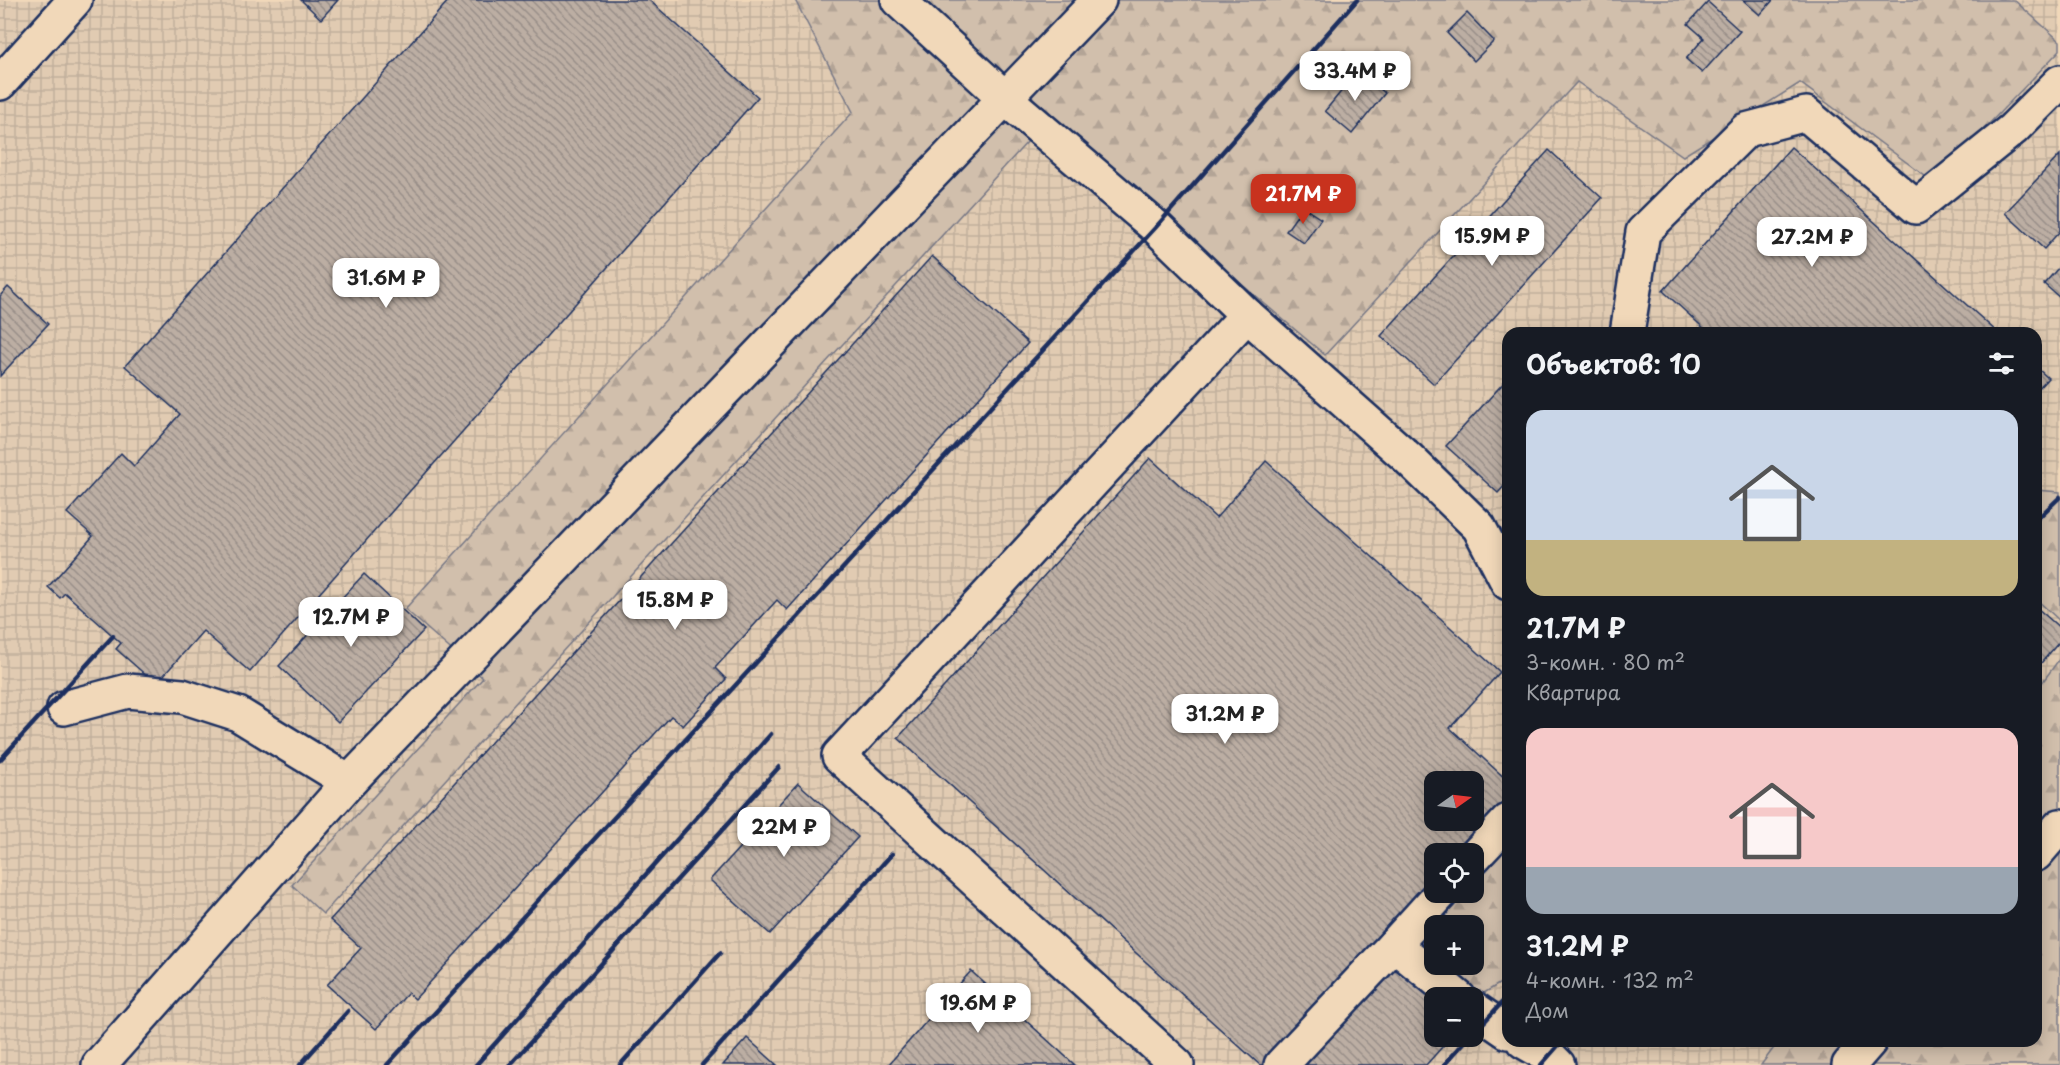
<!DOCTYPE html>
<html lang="ru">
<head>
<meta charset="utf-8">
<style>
	:root { --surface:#171b24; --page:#20242c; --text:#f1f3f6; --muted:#9ea1a6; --accent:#c8321e }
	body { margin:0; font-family:"Playpen Sans",sans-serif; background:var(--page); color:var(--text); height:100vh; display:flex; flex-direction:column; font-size:22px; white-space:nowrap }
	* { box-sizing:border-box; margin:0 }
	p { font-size:20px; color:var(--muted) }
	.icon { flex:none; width:33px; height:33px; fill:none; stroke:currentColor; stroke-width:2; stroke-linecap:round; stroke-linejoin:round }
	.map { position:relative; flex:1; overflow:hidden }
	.panel { position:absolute; left:1502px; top:327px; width:540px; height:720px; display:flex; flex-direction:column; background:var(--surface); border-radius:18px; box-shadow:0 3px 15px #0003 }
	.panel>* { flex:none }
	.needle { width:39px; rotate:76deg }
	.fabs { position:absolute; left:1424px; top:771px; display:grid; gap:12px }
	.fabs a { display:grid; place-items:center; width:60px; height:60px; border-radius:12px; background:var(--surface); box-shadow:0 3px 15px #0003; font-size:30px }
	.price { position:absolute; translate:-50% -51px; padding:0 14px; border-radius:12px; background:#fff; color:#222; font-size:20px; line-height:39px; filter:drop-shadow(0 2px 3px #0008) }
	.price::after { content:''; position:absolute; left:50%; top:36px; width:18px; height:14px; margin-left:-9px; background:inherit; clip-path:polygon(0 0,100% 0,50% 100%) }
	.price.active { background:var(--accent); color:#fff }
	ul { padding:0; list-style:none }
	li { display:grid; align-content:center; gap:12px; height:318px; padding:0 24px }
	li span { display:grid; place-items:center; height:186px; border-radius:18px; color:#555 }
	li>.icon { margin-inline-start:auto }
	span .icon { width:108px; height:108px; fill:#fffc; stroke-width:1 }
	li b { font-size:26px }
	h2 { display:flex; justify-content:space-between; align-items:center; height:72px; padding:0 24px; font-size:26px }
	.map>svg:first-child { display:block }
	.industrial { fill:url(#industrial-grid); fill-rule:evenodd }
	.forest { fill:url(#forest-firs); stroke:#767785; stroke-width:1.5 }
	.building { fill:url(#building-back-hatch); stroke:#1b2f5e; stroke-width:1.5; fill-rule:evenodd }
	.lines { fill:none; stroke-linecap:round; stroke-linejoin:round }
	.minor-casing { stroke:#1b2f5e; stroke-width:38 }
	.minor { stroke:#f1d8b9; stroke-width:33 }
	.rail { stroke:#1b2f5e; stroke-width:4.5 }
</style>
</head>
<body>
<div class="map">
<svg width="2060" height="1065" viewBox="0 0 2060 1065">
	<defs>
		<pattern id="industrial-grid" width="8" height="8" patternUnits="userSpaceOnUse" patternTransform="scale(1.5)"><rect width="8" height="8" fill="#e1cbb2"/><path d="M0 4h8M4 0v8" fill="none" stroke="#c0af9c"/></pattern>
		<pattern id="forest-firs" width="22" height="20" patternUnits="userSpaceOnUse" patternTransform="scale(1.5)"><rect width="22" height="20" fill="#d1bfac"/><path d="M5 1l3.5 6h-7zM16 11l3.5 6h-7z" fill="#b3a496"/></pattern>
		<pattern id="building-back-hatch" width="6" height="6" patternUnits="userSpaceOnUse" patternTransform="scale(1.5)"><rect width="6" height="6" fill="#bcaea3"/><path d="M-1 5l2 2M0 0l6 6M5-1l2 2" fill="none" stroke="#988e88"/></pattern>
	</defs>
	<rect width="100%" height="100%" fill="#f1d8b9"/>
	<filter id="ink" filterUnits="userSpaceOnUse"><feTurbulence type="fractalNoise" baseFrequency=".0167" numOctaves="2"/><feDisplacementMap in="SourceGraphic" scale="12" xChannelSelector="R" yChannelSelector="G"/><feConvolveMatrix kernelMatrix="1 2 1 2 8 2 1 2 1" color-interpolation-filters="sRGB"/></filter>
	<g filter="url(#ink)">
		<path class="industrial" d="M 0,0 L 2060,0 L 2060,1065 L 0,1065 ZM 1508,333 L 2036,333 L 2036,1041 L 1508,1041 ZM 1434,782 L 1473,782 L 1473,820 L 1434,820 ZM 1434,854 L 1473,854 L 1473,892 L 1434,892 ZM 1434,926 L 1473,926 L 1473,964 L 1434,964 ZM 1434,998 L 1473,998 L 1473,1036 L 1434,1036 Z"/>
		<g class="forest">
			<path d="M 795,0 L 2014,0 L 2060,41 L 2060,50 L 1933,182 L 1800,83 L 1683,156 L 1577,82 L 1325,355 L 1149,206 L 1050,117 L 323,914 L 292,885 L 483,678 L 405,609 L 853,112 Z"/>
			<path d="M 2036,490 L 2060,492 L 2060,621 L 2036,599 Z"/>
			<path d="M 2060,658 L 2060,1065 L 1761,1065 L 1779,1041 L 2036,1041 L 2036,691 Z"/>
			<path d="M 1507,847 L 1507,979 L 1476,998 L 1438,965 L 1473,964 L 1473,926 L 1435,926 L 1466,893 L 1473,892 L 1473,885 Z"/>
			<path d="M 1434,927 L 1434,961 L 1417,946 Z"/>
		</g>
		<g class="building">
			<path d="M 301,0 L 338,0 L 321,19 Z"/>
			<path d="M 449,0 L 649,0 L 758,97 L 250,672 L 203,631 L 156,684 L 116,649 L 121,643 L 65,593 L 60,598 L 48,587 L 93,536 L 67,513 L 121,453 L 134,466 L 180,414 L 125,366 Z"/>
			<path d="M 1743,0 L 1773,0 L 1760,15 Z"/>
			<path d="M 1708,2 L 1740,31 L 1702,73 L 1686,59 L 1704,38 L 1688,24 Z"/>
			<path d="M 1467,13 L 1494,41 L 1474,61 L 1447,33 Z"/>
			<path d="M 1358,71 L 1385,93 L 1352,134 L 1325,111 Z"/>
			<path d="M 1791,147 L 1998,333 L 1709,333 L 1663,291 Z"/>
			<path d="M 1549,150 L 1602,198 L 1434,384 L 1381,336 Z"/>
			<path d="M 2060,155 L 2060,231 L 2044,249 L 2005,213 Z"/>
			<path d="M 1303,207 L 1321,219 L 1304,243 L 1286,231 Z"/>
			<path d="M 932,256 L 1028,343 L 787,610 L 777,600 L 715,668 L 726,679 L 683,726 L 671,716 L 415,999 L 408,993 L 376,1029 L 327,985 L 361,948 L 330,920 Z"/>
			<path d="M 2060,266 L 2060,298 L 2044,284 Z"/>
			<path d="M 8,287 L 48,324 L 0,376 L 0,296 Z"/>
			<path d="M 2036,367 L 2048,378 L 2036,391 Z"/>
			<path d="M 1508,378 L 1508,482 L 1498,493 L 1446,446 Z"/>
			<path d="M 1150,458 L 1216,518 L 1266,461 L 1500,672 L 1450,728 L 1508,781 L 1508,805 L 1464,854 L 1434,854 L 1434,887 L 1274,1065 L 1260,1065 L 898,738 ZM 1434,782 L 1473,782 L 1473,820 L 1434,820 Z"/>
			<path d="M 364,574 L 424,630 L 338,722 L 279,666 Z"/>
			<path d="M 2036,607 L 2060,628 L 2060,641 L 2036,669 Z"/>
			<path d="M 798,783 L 858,837 L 770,934 L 710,880 Z"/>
			<path d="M 1400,957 L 1434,998 L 1434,1036 L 1452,1036 L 1426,1065 L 1301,1065 Z"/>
			<path d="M 971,971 L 1075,1065 L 888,1065 Z"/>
			<path d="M 747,1038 L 777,1065 L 723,1065 Z"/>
		</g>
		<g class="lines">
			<g class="minor-casing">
				<g id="minor">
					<path d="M 898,0 L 1006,99 L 1156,227 L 1247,315 L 1408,458 L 1479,527 L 1508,583"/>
					<path d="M 0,83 L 75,0"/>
					<path d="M 1627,333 L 1643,232 L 1746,130 L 1806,114 L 1916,207 L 2013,129 L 2060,82"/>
					<path d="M 64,708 L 128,691 L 182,696 L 238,714 L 349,782"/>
					<path d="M 2036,854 L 2060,826"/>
					<path d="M 1473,858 L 1508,821"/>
					<path d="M 1394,945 L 1442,892"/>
					<path d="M 1473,1008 L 1508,1032"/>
					<path d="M 1523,1041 L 1549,1056 L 1558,1065"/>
					<path d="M 99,1065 L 349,782 L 1099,0"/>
					<path d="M 1177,1065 L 839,756 L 1247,315"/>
					<path d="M 1281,1065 L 1394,945 L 1459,998"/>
					<path d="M 1849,1065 L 1870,1041"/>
				</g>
			</g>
			<use href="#minor" class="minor"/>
			<g class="rail">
				<path d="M 2036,520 L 2060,497"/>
				<path d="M 0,760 L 113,636"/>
				<path d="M 1473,1034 L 1508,996"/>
				<path d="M 300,1065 L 348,1011"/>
				<path d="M 387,1065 L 1156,227 L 1357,0"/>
				<path d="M 476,1065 L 771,734"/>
				<path d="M 510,1065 L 779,767"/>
				<path d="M 620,1065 L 720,953"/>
				<path d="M 702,1065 L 892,854"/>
				<path d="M 1444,1065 L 1470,1036"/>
				<path d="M 1541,1065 L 1562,1041"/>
			</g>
		</g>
	</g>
</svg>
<div class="fabs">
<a><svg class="needle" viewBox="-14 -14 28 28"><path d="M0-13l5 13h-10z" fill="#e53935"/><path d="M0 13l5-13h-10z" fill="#9ea1a6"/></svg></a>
<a><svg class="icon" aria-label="locate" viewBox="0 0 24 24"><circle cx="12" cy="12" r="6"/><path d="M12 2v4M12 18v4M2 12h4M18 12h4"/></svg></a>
<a>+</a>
<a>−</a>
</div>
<b class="price" style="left:1355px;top:102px">33.4M ₽</b>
<b class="price active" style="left:1303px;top:225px">21.7M ₽</b>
<b class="price" style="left:1492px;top:267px">15.9M ₽</b>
<b class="price" style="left:1812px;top:268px">27.2M ₽</b>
<b class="price" style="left:386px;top:309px">31.6M ₽</b>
<b class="price" style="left:675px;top:631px">15.8M ₽</b>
<b class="price" style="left:351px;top:648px">12.7M ₽</b>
<b class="price" style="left:1225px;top:745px">31.2M ₽</b>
<b class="price" style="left:784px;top:858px">22M ₽</b>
<b class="price" style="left:978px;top:1034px">19.6M ₽</b>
<section class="panel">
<h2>Объектов: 10<svg class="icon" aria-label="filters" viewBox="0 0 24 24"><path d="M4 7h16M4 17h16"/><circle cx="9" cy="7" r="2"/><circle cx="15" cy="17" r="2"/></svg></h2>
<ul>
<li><span style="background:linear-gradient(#c9d6e8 70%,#c2b280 0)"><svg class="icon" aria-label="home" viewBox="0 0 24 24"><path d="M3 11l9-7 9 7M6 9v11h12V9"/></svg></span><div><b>21.7M ₽</b><p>3-комн. · 80 m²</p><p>Квартира</p></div></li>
<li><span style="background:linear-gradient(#f6c9c9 75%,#9aa5b1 0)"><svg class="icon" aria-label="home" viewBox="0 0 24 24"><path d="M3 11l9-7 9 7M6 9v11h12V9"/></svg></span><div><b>31.2M ₽</b><p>4-комн. · 132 m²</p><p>Дом</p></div></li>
</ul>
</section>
</div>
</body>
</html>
